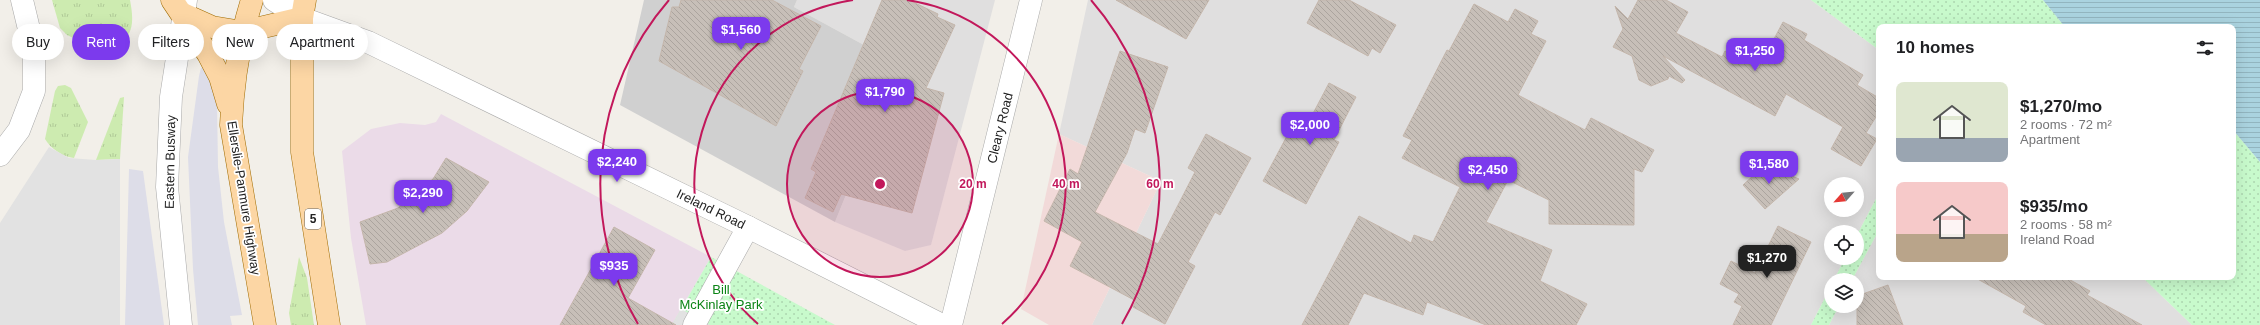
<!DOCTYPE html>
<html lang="en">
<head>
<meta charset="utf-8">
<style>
	:root { --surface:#fff; --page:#f6f6f6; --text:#202124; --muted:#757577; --accent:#7c3aed }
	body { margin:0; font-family:Arial,sans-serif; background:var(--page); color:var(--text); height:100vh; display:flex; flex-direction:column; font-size:15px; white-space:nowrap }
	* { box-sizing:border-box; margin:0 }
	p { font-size:13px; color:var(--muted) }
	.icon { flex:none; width:22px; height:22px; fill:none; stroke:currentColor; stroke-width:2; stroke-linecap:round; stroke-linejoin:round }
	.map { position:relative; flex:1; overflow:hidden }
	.drawer { position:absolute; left:1876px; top:24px; width:360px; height:256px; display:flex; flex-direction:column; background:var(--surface); border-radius:8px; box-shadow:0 4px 16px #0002 }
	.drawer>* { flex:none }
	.guide { position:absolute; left:12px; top:24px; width:380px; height:36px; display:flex; gap:8px }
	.needle { width:26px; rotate:243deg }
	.tools { position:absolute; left:1824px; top:177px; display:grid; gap:8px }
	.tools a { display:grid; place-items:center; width:40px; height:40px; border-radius:50%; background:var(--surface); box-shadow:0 4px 16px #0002; font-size:20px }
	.price { position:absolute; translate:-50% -34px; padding:0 9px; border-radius:8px; background:var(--accent); color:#fff; font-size:13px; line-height:26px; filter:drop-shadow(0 1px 2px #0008) }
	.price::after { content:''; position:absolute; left:50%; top:24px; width:12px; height:9px; margin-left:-6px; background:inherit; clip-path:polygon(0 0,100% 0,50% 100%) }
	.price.current { background:#222; color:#fff }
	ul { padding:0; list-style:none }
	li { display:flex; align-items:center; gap:12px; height:100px; padding:0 20px }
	li span { display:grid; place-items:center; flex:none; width:112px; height:80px; border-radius:8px; color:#555 }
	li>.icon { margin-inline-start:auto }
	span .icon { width:48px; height:48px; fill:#fffc; stroke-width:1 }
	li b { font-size:17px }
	h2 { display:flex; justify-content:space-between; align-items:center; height:48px; padding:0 20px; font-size:17px }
	.pill { padding:0 14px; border-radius:18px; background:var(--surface); box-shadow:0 4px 16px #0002; font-size:14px; line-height:36px }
	.pill.current { background:var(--accent); color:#fff }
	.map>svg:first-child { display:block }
	.residential { fill:#e0dfdf; fill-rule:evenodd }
	.commercial { fill:#f2dad9 }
	.industrial { fill:#ebdbe8 }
	.religious { fill:#d0d0d0 }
	.grass { fill:url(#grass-tufts) }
	.park { fill:url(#park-dots) }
	.parking { fill:#e2e2e2 }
	.plaza { fill:#dddde8 }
	.water { fill:url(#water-rules) }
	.building { fill:url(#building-back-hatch); stroke:#c4b6ab }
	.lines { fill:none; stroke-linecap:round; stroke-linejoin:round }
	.minor-casing { stroke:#a9a9a9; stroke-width:23 }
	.major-casing { stroke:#a06b00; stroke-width:23 }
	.minor { stroke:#fff; stroke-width:22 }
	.major { stroke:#fcd6a4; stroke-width:22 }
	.ring { fill:none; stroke:#c2185b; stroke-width:2 }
	.labels { text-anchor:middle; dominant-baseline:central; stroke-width:3.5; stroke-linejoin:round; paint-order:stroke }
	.shield { fill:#fff; stroke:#646464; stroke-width:1 }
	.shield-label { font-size:12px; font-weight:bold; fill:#222 }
	.street-label { font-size:13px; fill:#222; stroke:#fff }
	.park-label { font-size:13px; fill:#0c8416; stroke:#fff }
	.centre { fill:#c2185b; stroke:#fff; stroke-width:2 }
	.ring-label { font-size:12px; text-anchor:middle; font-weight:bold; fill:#c2185b; stroke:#fff; stroke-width:3.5; stroke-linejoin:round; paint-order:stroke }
</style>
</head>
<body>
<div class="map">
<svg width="2260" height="325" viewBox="0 0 2260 325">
	<defs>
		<pattern id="grass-tufts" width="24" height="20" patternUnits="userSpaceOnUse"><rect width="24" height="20" fill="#cdebb0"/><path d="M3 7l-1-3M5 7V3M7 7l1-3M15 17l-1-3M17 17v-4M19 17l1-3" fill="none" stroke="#b0c997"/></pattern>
		<pattern id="park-dots" width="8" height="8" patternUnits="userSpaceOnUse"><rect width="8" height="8" fill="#c8facc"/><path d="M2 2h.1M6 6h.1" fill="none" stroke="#acd6af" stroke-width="1.8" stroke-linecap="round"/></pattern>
		<pattern id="water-rules" width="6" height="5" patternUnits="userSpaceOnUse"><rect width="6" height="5" fill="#aad3df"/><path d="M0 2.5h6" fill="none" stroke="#92b5bf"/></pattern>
		<pattern id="building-back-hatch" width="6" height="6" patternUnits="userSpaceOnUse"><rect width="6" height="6" fill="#c7bfb8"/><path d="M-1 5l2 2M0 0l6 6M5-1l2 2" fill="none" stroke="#aba49e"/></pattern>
	</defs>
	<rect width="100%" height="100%" fill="#f2efe9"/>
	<g class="residential">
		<path d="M 797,0 L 995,0 L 931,245 L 905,251 L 835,222 L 899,64 L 794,7 Z"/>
		<path d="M 1088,0 L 1811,0 L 1879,50 L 1879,193 L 1857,235 L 1857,232 L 1831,232 L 1831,258 L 1845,258 L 1834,280 L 1831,280 L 1831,286 L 1811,325 L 1092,325 L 1161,181 L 1059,134 ZM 1831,184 L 1857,184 L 1857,210 L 1831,210 Z"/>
		<path d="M 1879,230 L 1879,277 L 2142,277 L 2192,325 L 1829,325 L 1839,306 L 1857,306 L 1857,280 L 1852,280 Z"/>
	</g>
	<path class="commercial" d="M 1059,134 L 1161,181 L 1092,325 L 1049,325 L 1021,309 Z"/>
	<path class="industrial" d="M 441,114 L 711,257 L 672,325 L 366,325 L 351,238 L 342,151 L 371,129 L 400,123 L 425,125 L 436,122 Z"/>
	<path class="religious" d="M 644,0 L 797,0 L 794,7 L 899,64 L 835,222 L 620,105 Z"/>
	<g class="grass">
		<path d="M 52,0 L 130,0 C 135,27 132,33 114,54 L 107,54 L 67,35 L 60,28 Z"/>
		<path d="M 65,85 L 71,88 L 88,122 L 74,158 C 63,157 50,148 45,139 L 55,91 L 58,86 Z"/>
		<path d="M 124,97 L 120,159 L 96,160 L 120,98 Z"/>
		<path d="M 299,257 L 307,278 L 314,325 L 291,325 L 289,313 Z"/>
	</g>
	<g class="park">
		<path d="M 1811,0 L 2043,0 L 2065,27 L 1879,27 L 1879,50 Z"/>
		<path d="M 2233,130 L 2260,162 L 2260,325 L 2192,325 L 2142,277 L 2233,277 Z"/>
		<path d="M 1879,193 L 1879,230 L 1852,280 L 1834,280 L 1845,258 L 1857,258 L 1857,235 Z"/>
		<path d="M 711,257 L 835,325 L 672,325 Z"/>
		<path d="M 1831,286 L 1831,306 L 1839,306 L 1829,325 L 1811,325 Z"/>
	</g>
	<g class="parking">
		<path d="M 49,147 L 69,158 L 96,160 L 120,159 L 120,325 L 0,325 L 0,223 Z"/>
		<path d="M 681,309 L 710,325 L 672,325 Z"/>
	</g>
	<g class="plaza">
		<path d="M 205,66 L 217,102 L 218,167 L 224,222 L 242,315 L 230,316 L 232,325 L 198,325 L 193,269 L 188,157 L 199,76 L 201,68 Z"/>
		<path d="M 129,169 L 143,171 L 164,325 L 125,325 Z"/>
	</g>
	<path class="water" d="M 2043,0 L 2260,0 L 2260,162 L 2233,130 L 2233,27 L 2065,27 Z"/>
	<g class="building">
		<path d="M 681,0 L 772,0 L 821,26 L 799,69 L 803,71 L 776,126 L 659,61 L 672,7 L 679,7 Z"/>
		<path d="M 882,0 L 909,0 L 938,14 L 937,17 L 955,25 L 926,88 L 944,93 L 912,213 L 841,194 L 833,212 L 805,198 L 816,172 L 811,169 Z"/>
		<path d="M 1116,0 L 1209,0 L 1186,39 Z"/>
		<path d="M 1319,0 L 1349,0 L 1396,25 L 1380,53 L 1372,48 L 1368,56 L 1307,23 Z"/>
		<path d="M 1638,0 L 1666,0 L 1688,12 L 1676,33 L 1722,57 L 1725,51 L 1758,69 L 1783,22 L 1807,34 L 1804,40 L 1863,75 L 1857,85 L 1879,98 L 1879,112 L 1866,133 L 1877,139 L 1861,166 L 1831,149 L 1843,127 L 1786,94 L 1775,116 L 1663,56 L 1685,80 L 1682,83 L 1669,76 L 1668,79 L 1651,86 L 1639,80 L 1632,56 L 1613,47 L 1623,29 L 1615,6 L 1628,19 Z"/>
		<path d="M 1474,4 L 1508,22 L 1515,9 L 1538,21 L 1531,34 L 1546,41 L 1518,95 L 1585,130 L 1591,118 L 1654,150 L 1642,172 L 1634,169 L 1634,225 L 1549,224 L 1549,200 L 1508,180 L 1486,222 L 1552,250 L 1540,281 L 1587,304 L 1576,325 L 1486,325 L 1427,302 L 1423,315 L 1364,293 L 1348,325 L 1302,325 L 1359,216 L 1411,243 L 1414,235 L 1433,242 L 1460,187 L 1402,158 L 1412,140 L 1403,136 L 1447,50 L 1449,51 Z"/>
		<path d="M 1120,51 L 1168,67 L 1145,133 L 1135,129 L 1127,153 L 1095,212 L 1158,244 L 1195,172 L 1188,168 L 1206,134 L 1251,158 L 1220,215 L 1215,212 L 1188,262 L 1195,266 L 1165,324 L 1133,307 L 1136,301 L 1070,266 L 1082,242 L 1044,221 L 1070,169 L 1078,174 Z"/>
		<path d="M 1329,83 L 1356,97 L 1334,140 L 1339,142 L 1306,204 L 1263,181 L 1296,119 L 1307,125 Z"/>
		<path d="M 446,158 L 489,182 L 467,211 L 442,233 L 387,262 L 370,264 L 360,222 L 398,208 L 433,179 Z"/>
		<path d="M 1765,165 L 1799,179 L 1765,209 L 1743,185 Z"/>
		<path d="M 1778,226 L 1811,242 L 1771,325 L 1733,325 L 1742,306 L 1734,302 L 1739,294 L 1720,284 L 1731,261 L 1755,273 Z"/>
		<path d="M 614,227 L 655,250 L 628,298 L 676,325 L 560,325 Z"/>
		<path d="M 1974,277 L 2065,277 L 2090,291 L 2087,295 L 2142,325 L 2046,325 L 2023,312 L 2026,306 Z"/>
		<path d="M 1888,285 L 1903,325 L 1857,325 L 1857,296 Z"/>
	</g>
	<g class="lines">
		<g class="minor-casing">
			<g id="minor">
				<path d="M 274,0 L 302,18 L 368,42 L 748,227 L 942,325"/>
				<path d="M 0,155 L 19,130 L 34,91 L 34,50 L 22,0"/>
				<path d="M 181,325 L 167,187 L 171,97 L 186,0"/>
				<path d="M 694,325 L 748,227"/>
				<path d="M 951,325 L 1031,0"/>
			</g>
		</g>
		<g class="major-casing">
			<g id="major">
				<path d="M 172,0 L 208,54 L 220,77 L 228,104"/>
				<path d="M 252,0 C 239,41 233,82 231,125 L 265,325"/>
				<path d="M 305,0 L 302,18 L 302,152 L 329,325"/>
				<path d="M 183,14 L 212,27 L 242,32 L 302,18"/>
			</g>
		</g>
		<use href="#minor" class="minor"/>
		<use href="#major" class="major"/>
	</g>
	<circle cx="880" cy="184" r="93" fill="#c2185b" fill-opacity=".12"/>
	<g class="ring">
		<circle cx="880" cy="184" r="93"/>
		<path d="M758 324A186 186 0 0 1 853 0M907 0A186 186 0 0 1 1002 324"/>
		<path d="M638 324A280 280 0 0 1 669 0M1091 0A280 280 0 0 1 1122 324"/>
	</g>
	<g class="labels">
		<rect class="shield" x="305" y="209" width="16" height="20" rx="3"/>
		<g class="shield-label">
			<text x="313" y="219">5</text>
		</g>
		<g class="street-label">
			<text transform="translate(1000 128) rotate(-76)">Cleary Road</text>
			<text transform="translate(170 162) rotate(-89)">Eastern Busway</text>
			<text transform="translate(244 198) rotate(81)">Ellerslie-Panmure Highway</text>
			<text transform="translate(711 209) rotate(26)">Ireland Road</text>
		</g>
		<g class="park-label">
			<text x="721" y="289">Bill<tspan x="721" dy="15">McKinlay Park</tspan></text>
		</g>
	</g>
	<circle cx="880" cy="184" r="6" class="centre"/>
	<g class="ring-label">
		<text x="973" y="188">20 m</text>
		<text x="1066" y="188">40 m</text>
		<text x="1160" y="188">60 m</text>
	</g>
</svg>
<div class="tools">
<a><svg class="needle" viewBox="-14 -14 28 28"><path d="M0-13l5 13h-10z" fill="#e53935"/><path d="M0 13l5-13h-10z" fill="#757577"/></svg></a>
<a><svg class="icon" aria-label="locate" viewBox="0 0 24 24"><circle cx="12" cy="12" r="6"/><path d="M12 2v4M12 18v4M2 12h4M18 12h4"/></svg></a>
<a><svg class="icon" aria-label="layers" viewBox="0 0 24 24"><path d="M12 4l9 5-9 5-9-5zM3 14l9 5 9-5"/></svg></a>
</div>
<b class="price" style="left:741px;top:51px">$1,560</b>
<b class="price" style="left:1755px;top:72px">$1,250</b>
<b class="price" style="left:885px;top:113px">$1,790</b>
<b class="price" style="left:1310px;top:146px">$2,000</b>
<b class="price" style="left:617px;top:183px">$2,240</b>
<b class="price" style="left:1769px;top:185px">$1,580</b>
<b class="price" style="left:1488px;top:191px">$2,450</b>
<b class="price" style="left:423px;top:214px">$2,290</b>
<b class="price current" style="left:1767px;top:279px">$1,270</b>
<b class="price" style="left:614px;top:287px">$935</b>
<div class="guide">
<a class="pill">Buy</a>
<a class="pill current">Rent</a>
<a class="pill">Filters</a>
<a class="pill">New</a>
<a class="pill">Apartment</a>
</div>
<section class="drawer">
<h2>10 homes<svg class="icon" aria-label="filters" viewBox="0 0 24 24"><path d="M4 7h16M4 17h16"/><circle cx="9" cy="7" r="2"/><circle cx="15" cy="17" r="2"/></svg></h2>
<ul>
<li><span style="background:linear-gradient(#dfe7d0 70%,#9aa5b1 0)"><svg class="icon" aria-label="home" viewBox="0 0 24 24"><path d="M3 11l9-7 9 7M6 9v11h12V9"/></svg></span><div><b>$1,270/mo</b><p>2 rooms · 72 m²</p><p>Apartment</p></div></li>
<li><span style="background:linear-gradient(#f6c9c9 65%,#b9a48a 0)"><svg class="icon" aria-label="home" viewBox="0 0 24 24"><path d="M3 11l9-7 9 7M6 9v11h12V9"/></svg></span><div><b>$935/mo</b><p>2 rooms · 58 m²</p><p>Ireland Road</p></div></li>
</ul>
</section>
</div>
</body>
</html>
